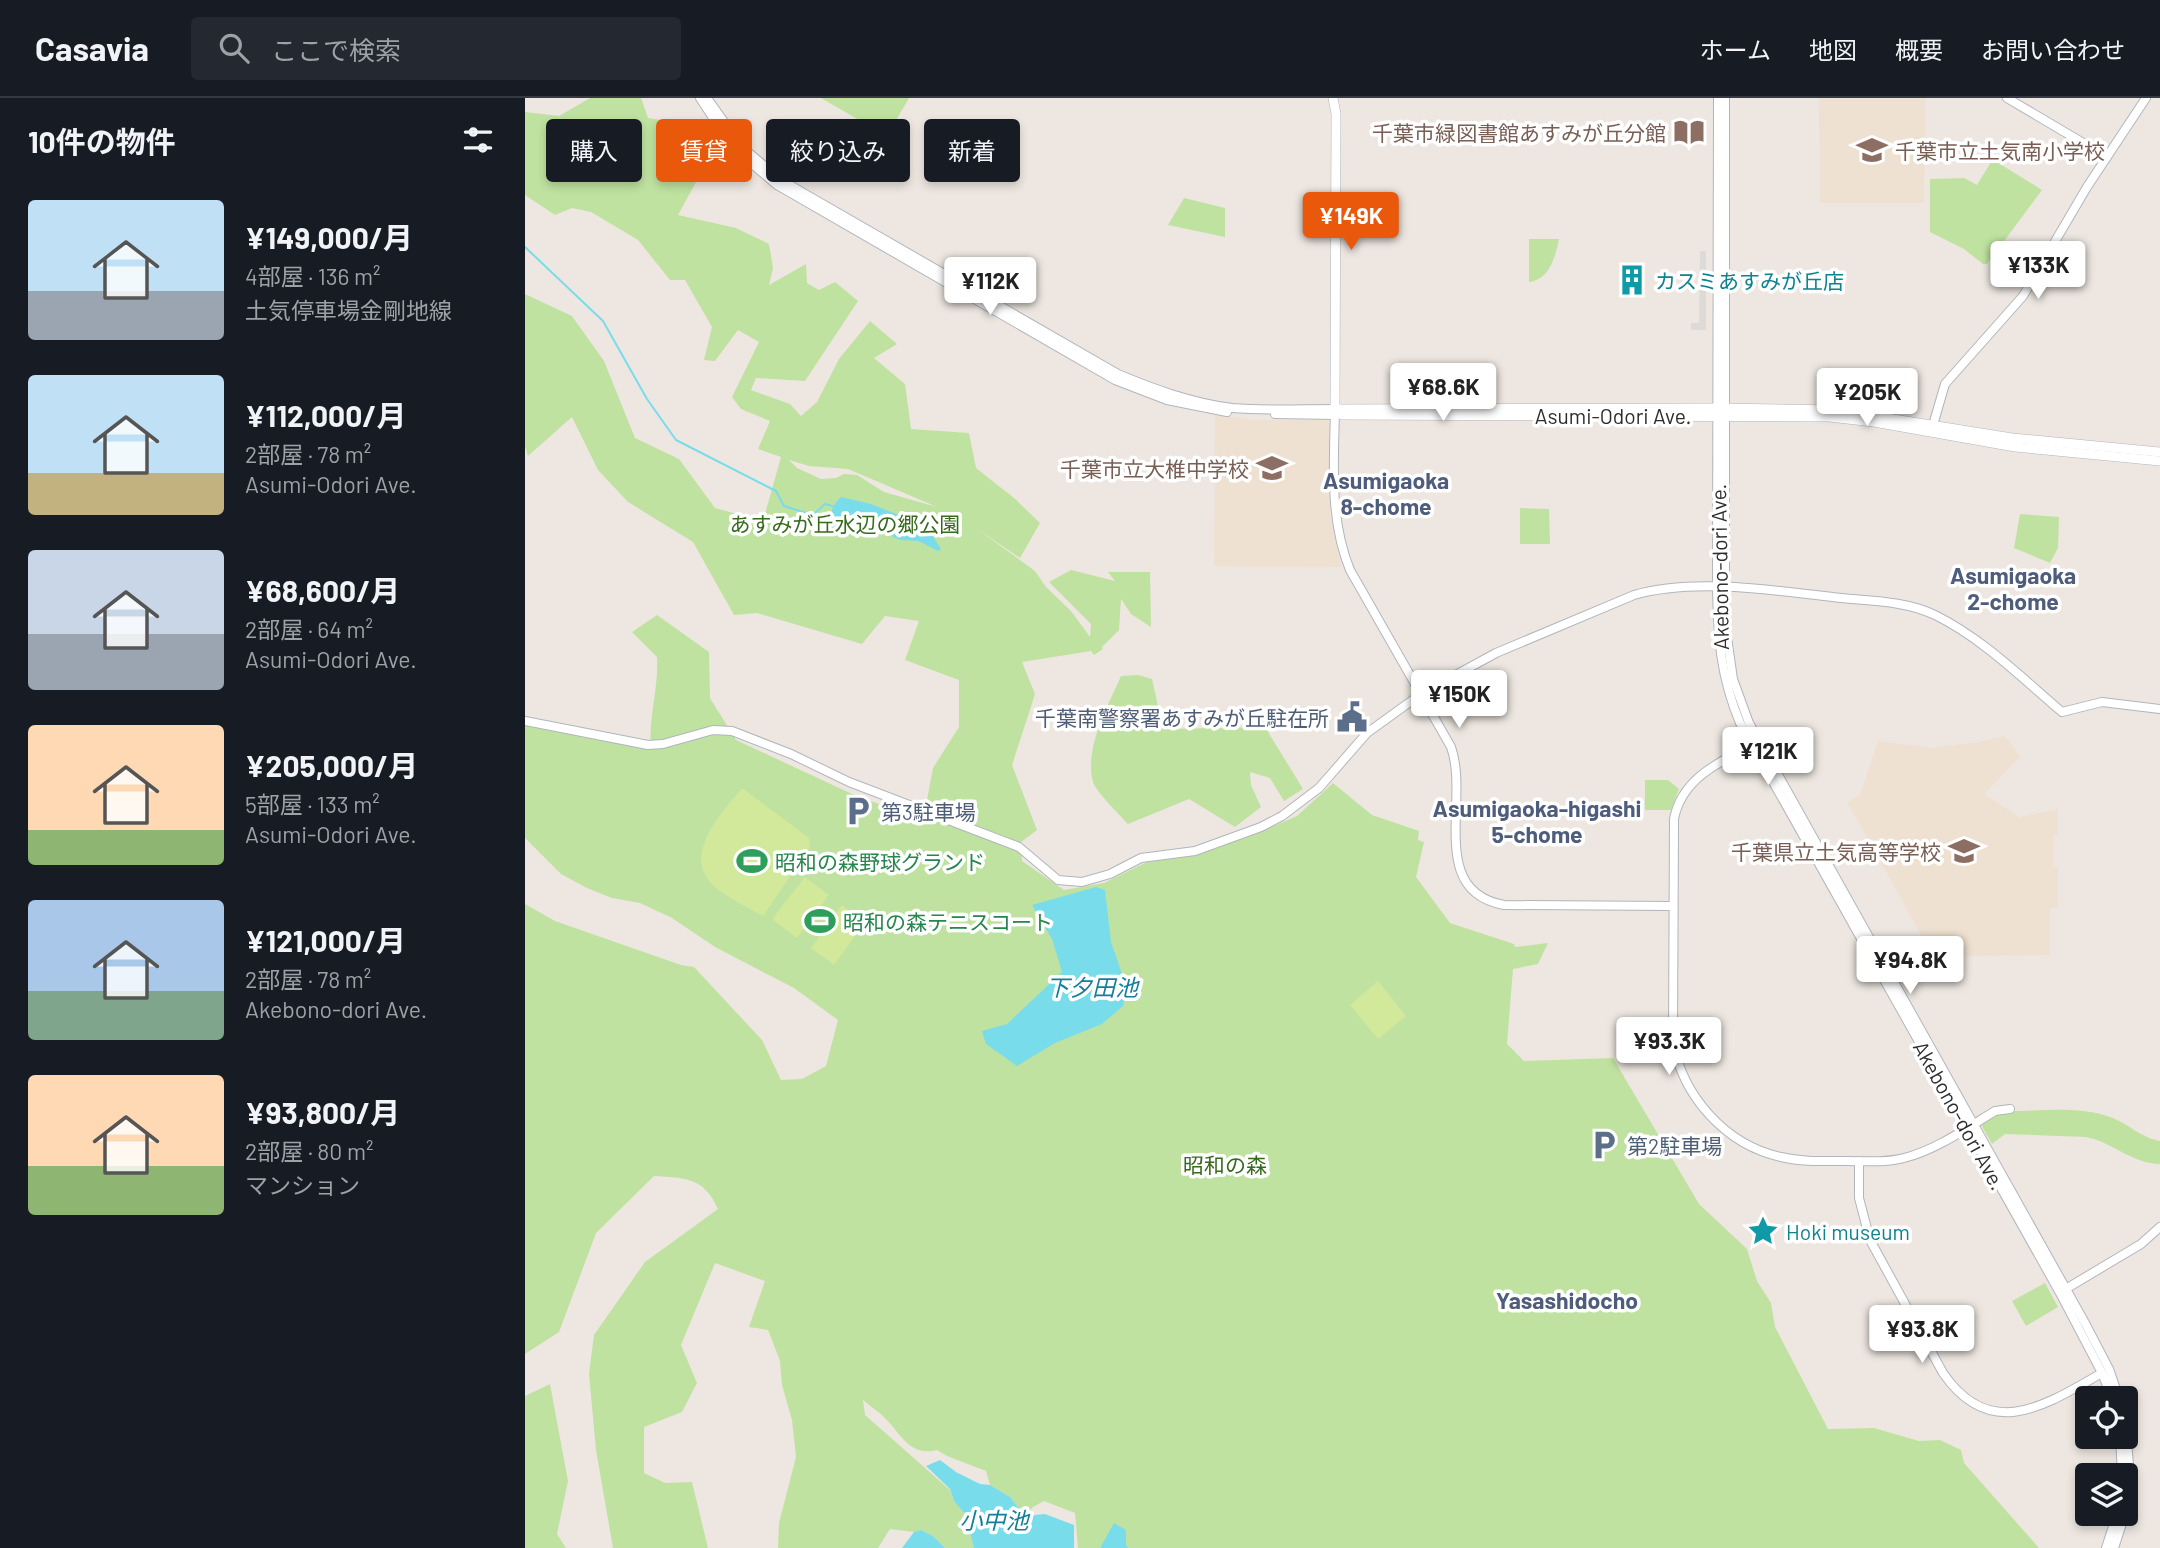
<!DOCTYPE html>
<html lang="ja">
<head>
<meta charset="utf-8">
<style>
  body { margin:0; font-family:Barlow,"Noto Sans JP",sans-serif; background:#242831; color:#f1f3f6; height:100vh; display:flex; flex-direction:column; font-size:26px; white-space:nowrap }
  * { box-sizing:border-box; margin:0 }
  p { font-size:23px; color:#9ea1a6 }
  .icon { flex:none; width:38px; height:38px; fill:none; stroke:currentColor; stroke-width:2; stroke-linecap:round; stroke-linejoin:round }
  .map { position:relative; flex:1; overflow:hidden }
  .drawer { display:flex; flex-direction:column; background:#171b24; width:525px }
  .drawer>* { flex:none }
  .hud { position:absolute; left:21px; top:21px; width:665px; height:63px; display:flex; gap:14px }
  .fabs { position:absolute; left:1550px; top:1288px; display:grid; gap:14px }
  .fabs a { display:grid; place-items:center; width:63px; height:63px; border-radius:7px; background:#171b24; box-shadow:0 4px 10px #0003; font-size:35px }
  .price { position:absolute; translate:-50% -60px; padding:0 16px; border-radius:7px; background:#fff; color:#222; font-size:23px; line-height:46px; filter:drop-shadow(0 2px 4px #0008) }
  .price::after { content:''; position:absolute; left:50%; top:42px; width:21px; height:16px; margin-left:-10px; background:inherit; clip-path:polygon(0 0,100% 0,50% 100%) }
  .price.selected { background:#ea580c; color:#fff }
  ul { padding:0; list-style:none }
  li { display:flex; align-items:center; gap:21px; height:175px; padding:0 28px }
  li span { display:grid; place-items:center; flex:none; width:196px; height:140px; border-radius:7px; color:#555 }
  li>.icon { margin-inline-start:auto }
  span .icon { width:84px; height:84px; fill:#fffc; stroke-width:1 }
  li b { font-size:30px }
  h2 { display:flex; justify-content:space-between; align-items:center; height:84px; padding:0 28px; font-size:30px }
  .pill { padding:0 24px; border-radius:7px; background:#171b24; box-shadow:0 4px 10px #0003; font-size:24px; line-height:63px }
  .pill.selected { background:#ea580c; color:#fff }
  header { display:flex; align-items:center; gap:42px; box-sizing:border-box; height:98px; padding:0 35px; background:#171b24; border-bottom:2px solid #363941 }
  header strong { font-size:33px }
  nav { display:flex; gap:38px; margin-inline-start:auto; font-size:24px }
  .search { width:490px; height:63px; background:#242831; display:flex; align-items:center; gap:18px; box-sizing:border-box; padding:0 24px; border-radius:7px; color:#9ea1a6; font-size:26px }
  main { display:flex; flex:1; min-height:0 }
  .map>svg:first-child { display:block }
  .education { fill:#efe1d1 }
  .green { fill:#bfe2a0; fill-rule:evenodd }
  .pitch { fill:#d2e99c }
  .plaza { fill:#dedad8 }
  .water { fill:#79dceb }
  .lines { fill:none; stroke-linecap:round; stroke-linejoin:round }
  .stream { stroke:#79dceb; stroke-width:2 }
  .tertiary-casing { stroke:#b1b5bd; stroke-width:10 }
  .secondary-casing { stroke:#b1b5bd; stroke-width:10 }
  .tertiary { stroke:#fff; stroke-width:8 }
  .secondary { stroke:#fff; stroke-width:9 }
  .labels { text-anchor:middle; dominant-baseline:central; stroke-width:7; stroke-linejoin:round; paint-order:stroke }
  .education-label { font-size:21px; fill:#785e54; stroke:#fff; text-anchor:end }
  .culture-label { font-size:21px; fill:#0d838f; stroke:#fff; text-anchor:start }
  .street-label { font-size:21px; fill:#2d2d2d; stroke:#fff }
  .park-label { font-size:21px; fill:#386a1e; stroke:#fff }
  .service-label { font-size:21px; fill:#4e5e75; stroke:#fff; text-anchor:start }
  .leisure-label { font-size:21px; fill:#27864d; stroke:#fff; text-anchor:start }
  .neighbourhood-label { font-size:23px; font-weight:bold; fill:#4f5d7d; stroke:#fff }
  .water-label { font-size:23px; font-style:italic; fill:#137f9c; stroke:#fff }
</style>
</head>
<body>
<header>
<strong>Casavia</strong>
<div class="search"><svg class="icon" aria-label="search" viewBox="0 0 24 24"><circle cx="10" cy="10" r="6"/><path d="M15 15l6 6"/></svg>ここで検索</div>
<nav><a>ホーム</a><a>地図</a><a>概要</a><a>お問い合わせ</a></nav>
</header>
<main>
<section class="drawer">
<h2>10件の物件<svg class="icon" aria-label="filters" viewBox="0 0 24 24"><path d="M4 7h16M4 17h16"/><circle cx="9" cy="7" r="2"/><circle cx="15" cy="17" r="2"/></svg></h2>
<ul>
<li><span style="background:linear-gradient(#bfe0f5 65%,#9aa5b1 0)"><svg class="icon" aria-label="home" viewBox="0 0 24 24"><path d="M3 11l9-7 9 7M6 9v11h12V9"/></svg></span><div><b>¥149,000/月</b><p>4部屋 · 136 m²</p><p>土気停車場金剛地線</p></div></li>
<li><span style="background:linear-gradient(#bfe0f5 70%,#c2b280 0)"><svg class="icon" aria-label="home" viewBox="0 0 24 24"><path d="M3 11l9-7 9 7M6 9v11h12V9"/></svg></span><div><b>¥112,000/月</b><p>2部屋 · 78 m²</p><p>Asumi-Odori Ave.</p></div></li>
<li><span style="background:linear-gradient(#c9d6e8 60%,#9aa5b1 0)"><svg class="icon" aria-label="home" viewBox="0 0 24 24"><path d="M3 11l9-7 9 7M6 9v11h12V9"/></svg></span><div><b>¥68,600/月</b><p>2部屋 · 64 m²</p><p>Asumi-Odori Ave.</p></div></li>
<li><span style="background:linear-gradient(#ffd9b3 75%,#8fb573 0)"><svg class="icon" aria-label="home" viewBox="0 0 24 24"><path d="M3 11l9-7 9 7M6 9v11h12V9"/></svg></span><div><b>¥205,000/月</b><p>5部屋 · 133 m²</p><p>Asumi-Odori Ave.</p></div></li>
<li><span style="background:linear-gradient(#a9c7e8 65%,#7fa58c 0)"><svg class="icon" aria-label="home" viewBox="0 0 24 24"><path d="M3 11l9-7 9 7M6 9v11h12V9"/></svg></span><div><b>¥121,000/月</b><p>2部屋 · 78 m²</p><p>Akebono-dori Ave.</p></div></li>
<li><span style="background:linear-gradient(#ffd9b3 65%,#8fb573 0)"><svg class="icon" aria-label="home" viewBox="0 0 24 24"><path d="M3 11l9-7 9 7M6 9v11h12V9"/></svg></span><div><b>¥93,800/月</b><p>2部屋 · 80 m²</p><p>マンション</p></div></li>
</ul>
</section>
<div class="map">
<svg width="1635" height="1450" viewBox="0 0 1635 1450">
  <rect width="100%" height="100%" fill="#eee7e1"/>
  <g class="education">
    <path d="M1294,0H1401L1399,105H1295Z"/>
    <path d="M690,317L730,322H802L805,325V415L817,469L689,468Z"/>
    <path d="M1480,638L1495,659L1459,696L1494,719L1533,711V736L1528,737V769H1533V809L1525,810V857L1432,858L1413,867L1322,704L1335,697L1353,643L1408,650L1453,644Z"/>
  </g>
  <g class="green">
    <path d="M65,0H116L123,20L162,26L182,64L153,117L211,130L244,146L248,170L244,187L281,166L282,185L294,192L310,184L333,203L280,283L231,280L226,292L265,306L276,318L292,304L314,261L345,223L372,246L349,260L380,286L386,331L444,335L451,370L489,400L515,425L495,460L451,430L510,473L521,489L546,513L565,539L566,526L524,484L546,472L590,483L583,474H625L626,529L606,516L596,501L594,532L577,549L578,551L569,557L566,553L497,564L510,596L487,667L512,732L496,744L497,763L539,792L579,785L624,763L659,759L731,736L772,718L808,685L847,717L894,733L893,742L899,744L891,779L925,825L989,846L990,849L1023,845L1013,866L988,871L982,946L999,963L1088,960L1174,1106L1222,1151L1232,1183L1246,1205L1250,1229L1303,1331L1349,1330L1394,1343L1415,1342L1436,1352L1439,1365L1514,1450H604L586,1432L575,1450H553L550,1415L519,1403L508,1409L500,1418L485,1399L465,1387L461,1373L422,1358L412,1352C385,1359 376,1336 360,1320C353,1313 345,1308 338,1302L340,1317L425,1392L429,1403L440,1416L449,1450H420L408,1438L396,1432L389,1434L365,1431L353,1450H253L254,1425L271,1359L267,1322L257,1287L255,1263L243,1232L224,1229L240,1183L190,1165L156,1247L172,1285L157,1314L119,1329V1375L140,1385L167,1384L183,1450H88L71,1352L64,1276L69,1237L120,1164L193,1111C179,1079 160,1080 129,1078L71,1135L34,1234L0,1256V806L30,823L156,867L169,869L237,942L256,982L277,981L301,968L313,922L269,890L190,849L147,820L115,805L87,800L62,790L36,776L0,740V626L126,651C123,619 134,590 132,559L107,534L132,517L184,554L185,600L211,642L325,695L398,723L408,670L434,629V582L380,562L394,523L360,518L337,546L232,515L209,517L168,444L103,404L73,372L47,319L3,358L0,348V196L47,218L79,263L110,340L154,361L190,410L238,423L256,359L233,351L245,323L216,311L207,299L234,244L213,232L190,263L179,262L187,229L160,182H145L113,142L66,114L47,110L30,117L0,97V14L34,18ZM264,362L284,368L323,371L412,409L359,394L332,377L319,376L311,380L296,381L272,370Z"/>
    <path d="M296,0H384L362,38Z"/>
    <path d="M1470,63L1517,92L1462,166H1458L1439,151L1405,134V81L1439,80L1452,87L1466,64Z"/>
    <path d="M659,100L700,110V139L643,127Z"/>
    <path d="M1004,141H1034C1030,159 1025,181 1004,184Z"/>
    <path d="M995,410L1024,411L1025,446H995Z"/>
    <path d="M1495,416L1534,419L1533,450L1525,465L1489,450Z"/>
    <path d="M613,577L627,581L638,631L740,629L778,691L759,703L745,680L725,674L726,687L736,709L710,729L664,701L603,726C595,717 571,694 568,684C559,650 583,608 596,578Z"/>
    <path d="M1120,682H1143L1154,691L1146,712H1120Z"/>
    <path d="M1485,1013C1518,1013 1554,1008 1585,1019C1603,1025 1616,1040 1635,1043V1066C1608,1066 1587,1044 1561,1039L1480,1036L1467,1046L1455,1025L1468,1016Z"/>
    <path d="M1520,1185L1533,1209L1501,1228L1487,1203Z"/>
    <path d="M25,1286L43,1383L32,1436L41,1450H0V1298Z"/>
  </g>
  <g class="pitch">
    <path d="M217,690L284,740L285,749L238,818C224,810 209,803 195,793C151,762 195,717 217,690Z"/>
    <path d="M280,779L304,797L272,840L247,821Z"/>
    <path d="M317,807L340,824L309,867L286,850Z"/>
    <path d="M853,883L881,918L853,941L825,907Z"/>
  </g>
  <path class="plaza" d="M1175,153H1181V232H1166V225H1174Z"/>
  <g class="water">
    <path d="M316,399L346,406L401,428L416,451L413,453L394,443L375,442L342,427L319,437L305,436C302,424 306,407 316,399Z"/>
    <path d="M571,789L580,792L586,844L602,890L598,908L577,926L530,945L492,968L461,946L457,933L482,926L537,874L527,841L507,807Z"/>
    <path d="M415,1362L431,1374L455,1386L465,1387L485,1399L500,1418L520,1416L549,1427V1450H449L440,1416L429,1403L425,1391L401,1368Z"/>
    <path d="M589,1425L601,1432V1447L604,1450H575Z"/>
    <path d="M396,1432L408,1438L420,1450H377L389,1434Z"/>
  </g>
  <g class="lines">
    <path class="stream" d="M0,149L78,223L122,301L151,342L251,393L259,408L288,417L300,406L311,409"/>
    <g class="tertiary-casing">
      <g id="tertiary">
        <path d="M175,0L208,50L252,87L590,282L642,302L702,314"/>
        <path d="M182,0L217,49L256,82L593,276C629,291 667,305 707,310C741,313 776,311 810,311C809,365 804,421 825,472L926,649C945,702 902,793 979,807L1148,808"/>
        <path d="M1193,0L1192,489C1193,540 1195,577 1215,625L1535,1195L1577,1275L1587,1300"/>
        <path d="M1200,0V526L1208,581L1224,625L1560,1225L1584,1271L1594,1300"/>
        <path d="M1482,0L1582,59"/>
        <path d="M750,316L810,317"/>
        <path d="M1408,327L1420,286L1498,198L1562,89L1621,0"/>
        <path d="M0,623L123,647L138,646L188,632L207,633L266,656L324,684L494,749L533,782L557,784L585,776L616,760L670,753L736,729L757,718L794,690L842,635L896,596L971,555L1109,497C1170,479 1254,493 1316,500C1347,503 1381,503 1410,517C1457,540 1497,580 1537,614L1577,604L1635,611"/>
        <path d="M1232,644C1197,663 1157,679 1149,721L1148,944C1158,999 1201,1047 1256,1059C1277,1064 1299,1063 1320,1063C1340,1063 1360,1065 1379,1060C1411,1052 1442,1030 1470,1013L1485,1011"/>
        <path d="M1334,1063V1100L1345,1142L1418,1275C1466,1345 1522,1306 1577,1275"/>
        <path d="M1539,1192L1616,1146L1635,1129"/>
        <path d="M1601,1333L1604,1367L1601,1405"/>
        <path d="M1595,1339L1597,1377"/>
        <path d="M1581,1450L1592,1416"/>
        <path d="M1589,1450L1600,1416"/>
      </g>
    </g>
    <g class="secondary-casing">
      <g id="secondary">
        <path d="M808,0L811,16L810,311L1193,310L1312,312L1487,340L1635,354"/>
        <path d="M817,317L1304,319L1349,324L1490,349L1635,363"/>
      </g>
    </g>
    <use href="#tertiary" class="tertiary"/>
    <use href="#secondary" class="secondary"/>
  </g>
  <defs>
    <g id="library-bare" transform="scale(2.415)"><path d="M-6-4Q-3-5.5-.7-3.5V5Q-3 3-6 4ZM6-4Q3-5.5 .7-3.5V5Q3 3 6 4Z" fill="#8d6e63" stroke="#fff" stroke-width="2.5" paint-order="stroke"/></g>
    <g id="school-bare" transform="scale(2.415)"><path d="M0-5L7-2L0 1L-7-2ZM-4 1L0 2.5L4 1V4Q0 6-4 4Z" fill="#8d6e63" stroke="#fff" stroke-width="2.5" paint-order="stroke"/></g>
    <g id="building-bare" transform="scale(2.415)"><path d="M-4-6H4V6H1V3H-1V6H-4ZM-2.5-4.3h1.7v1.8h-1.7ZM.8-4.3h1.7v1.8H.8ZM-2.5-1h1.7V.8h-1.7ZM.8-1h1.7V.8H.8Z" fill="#0f9aa8" stroke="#fff" stroke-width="2.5" paint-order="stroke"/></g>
    <g id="civic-bare" transform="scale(2.415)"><path d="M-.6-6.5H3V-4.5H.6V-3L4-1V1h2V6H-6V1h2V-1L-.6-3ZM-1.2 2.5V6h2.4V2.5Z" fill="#5c6f8a" stroke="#fff" stroke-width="2.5" paint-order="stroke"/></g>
    <g id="parking-bare" transform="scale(2.415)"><path d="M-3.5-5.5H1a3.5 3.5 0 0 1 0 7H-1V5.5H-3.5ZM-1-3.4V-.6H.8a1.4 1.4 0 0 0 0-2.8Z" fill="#5c6f8a" stroke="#fff" stroke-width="2.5" paint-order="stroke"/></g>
    <g id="stadium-bare" transform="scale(2.415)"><path d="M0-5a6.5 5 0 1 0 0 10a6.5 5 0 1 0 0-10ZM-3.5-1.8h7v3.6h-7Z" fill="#2e9e5b" stroke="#fff" stroke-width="2.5" paint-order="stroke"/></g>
    <g id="sight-bare" transform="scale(2.415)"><path d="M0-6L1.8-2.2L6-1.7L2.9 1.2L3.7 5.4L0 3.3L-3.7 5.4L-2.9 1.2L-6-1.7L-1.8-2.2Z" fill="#0f9aa8" stroke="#fff" stroke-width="2.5" paint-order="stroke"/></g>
  </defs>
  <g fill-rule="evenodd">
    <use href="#library-bare" x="1164" y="34"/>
    <use href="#school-bare" x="1347" y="52"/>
    <use href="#building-bare" x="1107" y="182"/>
    <use href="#school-bare" x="747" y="370"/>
    <use href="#civic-bare" x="827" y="619"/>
    <use href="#parking-bare" x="333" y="713"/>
    <use href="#school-bare" x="1439" y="753"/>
    <use href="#stadium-bare" x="227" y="763"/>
    <use href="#stadium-bare" x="295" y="823"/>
    <use href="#parking-bare" x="1079" y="1047"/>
    <use href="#sight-bare" x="1238" y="1133"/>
  </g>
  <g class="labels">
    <g class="education-label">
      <text x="1141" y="34">千葉市緑図書館あすみが丘分館</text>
      <text x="1370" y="52" text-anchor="start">千葉市立土気南小学校</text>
      <text x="724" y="370">千葉市立大椎中学校</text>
      <text x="1416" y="753">千葉県立土気高等学校</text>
    </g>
    <g class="culture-label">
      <text x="1130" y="182">カスミあすみが丘店</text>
      <text x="1261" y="1133">Hoki museum</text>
    </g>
    <g class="street-label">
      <text x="1088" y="317">Asumi-Odori Ave.</text>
      <text transform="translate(1194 469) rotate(-91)">Akebono-dori Ave.</text>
      <text transform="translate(1435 1017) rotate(61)">Akebono-dori Ave.</text>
    </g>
    <g class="park-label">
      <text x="320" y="425">あすみが丘水辺の郷公園</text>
      <text x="700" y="1066">昭和の森</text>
    </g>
    <g class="service-label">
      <text x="804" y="619" text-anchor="end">千葉南警察署あすみが丘駐在所</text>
      <text x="356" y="713">第3駐車場</text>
      <text x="1102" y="1047">第2駐車場</text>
    </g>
    <g class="leisure-label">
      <text x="250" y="763">昭和の森野球グランド</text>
      <text x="318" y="823">昭和の森テニスコート</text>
    </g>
    <g class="neighbourhood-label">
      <text x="861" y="382">Asumigaoka<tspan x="861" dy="26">8-chome</tspan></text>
      <text x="1488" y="477">Asumigaoka<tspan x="1488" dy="26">2-chome</tspan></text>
      <text x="1012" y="710">Asumigaoka-higashi<tspan x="1012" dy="26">5-chome</tspan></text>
      <text x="1042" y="1202">Yasashidocho</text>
    </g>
    <g class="water-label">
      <text x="567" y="889">下夕田池</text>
      <text x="469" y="1422">小中池</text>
    </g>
  </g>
</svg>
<div class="fabs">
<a><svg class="icon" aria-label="locate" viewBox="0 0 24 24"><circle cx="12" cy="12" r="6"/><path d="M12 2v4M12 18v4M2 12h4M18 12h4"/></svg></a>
<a><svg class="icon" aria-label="layers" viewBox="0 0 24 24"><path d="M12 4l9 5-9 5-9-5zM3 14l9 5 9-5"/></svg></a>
</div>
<b class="price selected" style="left:826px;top:154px">¥149K</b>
<b class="price" style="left:1513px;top:203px">¥133K</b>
<b class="price" style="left:465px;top:219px">¥112K</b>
<b class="price" style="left:918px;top:325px">¥68.6K</b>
<b class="price" style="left:1342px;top:330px">¥205K</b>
<b class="price" style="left:934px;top:632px">¥150K</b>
<b class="price" style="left:1243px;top:689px">¥121K</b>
<b class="price" style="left:1385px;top:898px">¥94.8K</b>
<b class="price" style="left:1144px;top:979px">¥93.3K</b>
<b class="price" style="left:1397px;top:1267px">¥93.8K</b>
<div class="hud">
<a class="pill">購入</a>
<a class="pill selected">賃貸</a>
<a class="pill">絞り込み</a>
<a class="pill">新着</a>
</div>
</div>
</main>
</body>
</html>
